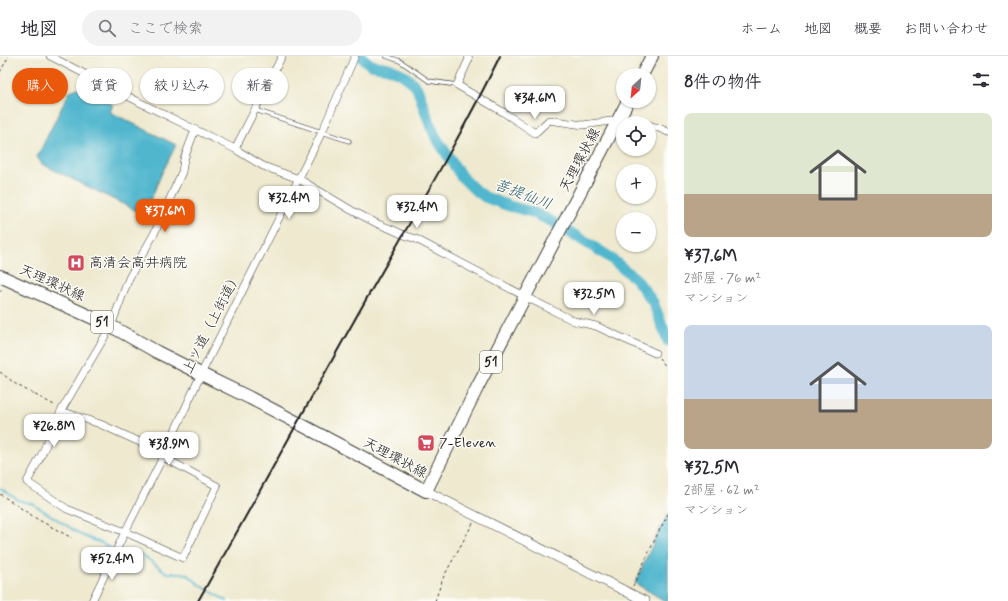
<!DOCTYPE html>
<html lang="ja">
<head>
<meta charset="utf-8">
<style>
  body { margin:0; font-family:Mynerve,"Klee One",sans-serif; background:#f2f2f3; color:#2b2b33; height:100vh; display:flex; flex-direction:column; font-size:15px; white-space:nowrap }
  * { box-sizing:border-box; margin:0 }
  p { font-size:13px; color:#7c7c81 }
  .icon { flex:none; width:22px; height:22px; fill:none; stroke:currentColor; stroke-width:2; stroke-linecap:round; stroke-linejoin:round }
  .map { position:relative; flex:1; overflow:hidden }
  .side { display:flex; flex-direction:column; background:#fff; width:340px }
  .side>* { flex:none }
  .banner { position:absolute; left:12px; top:12px; width:380px; height:36px; display:flex; gap:8px }
  .needle { width:26px; rotate:207deg }
  .fabs { position:absolute; left:616px; top:12px; display:grid; gap:8px }
  .fabs a { display:grid; place-items:center; width:40px; height:40px; border-radius:50%; background:#fff; box-shadow:0 1px 3px #0004; font-size:20px }
  .price { position:absolute; translate:-50% -34px; padding:0 9px; border-radius:8px; background:#fff; color:#222; font-size:13px; line-height:26px; filter:drop-shadow(0 1px 2px #0008) }
  .price::after { content:''; position:absolute; left:50%; top:24px; width:12px; height:9px; margin-left:-6px; background:inherit; clip-path:polygon(0 0,100% 0,50% 100%) }
  .price.selected { background:#ea580c; color:#fff }
  ul { padding:0; list-style:none }
  li { display:grid; align-content:center; gap:8px; height:212px; padding:0 16px }
  li span { display:grid; place-items:center; height:124px; border-radius:8px; color:#555 }
  li>.icon { margin-inline-start:auto }
  span .icon { width:72px; height:72px; fill:#fffc; stroke-width:1 }
  li b { font-size:17px }
  h2 { display:flex; justify-content:space-between; align-items:center; height:48px; padding:0 16px; font-size:17px }
  .pill { padding:0 14px; border-radius:18px; background:#fff; box-shadow:0 1px 3px #0004; font-size:14px; line-height:36px }
  .pill.selected { background:#ea580c; color:#fff }
  header { display:flex; align-items:center; gap:24px; box-sizing:border-box; height:56px; padding:0 20px; background:#fff; border-bottom:1px solid #e1e1e2 }
  header strong { font-size:19px }
  nav { display:flex; gap:22px; margin-inline-start:auto; font-size:14px }
  .search { width:280px; height:36px; background:#f2f2f3; display:flex; align-items:center; gap:10px; box-sizing:border-box; padding:0 14px; border-radius:22px; color:#7c7c81; font-size:15px }
  main { display:flex; flex:1; min-height:0 }
  .map>svg:first-child { display:block }
  .water { fill:#4fb6cd; stroke:#366974 }
  .lines { fill:none; stroke-linecap:round; stroke-linejoin:round }
  .stream { stroke:#4fb6cd; stroke-width:2 }
  .river { stroke:#4fb6cd; stroke-width:11 }
  .service-casing { stroke:#3c3b37; stroke-width:5 }
  .minor-casing { stroke:#3c3b37; stroke-width:8 }
  .tertiary-casing { stroke:#3c3b37; stroke-width:10 }
  .primary-casing { stroke:#3c3b37; stroke-width:14 }
  .path { stroke:#3c3b37; stroke-width:1; stroke-dasharray:3 3; stroke-linecap:butt }
  .service { stroke:#fff; stroke-width:3.5 }
  .minor { stroke:#fff; stroke-width:7 }
  .tertiary { stroke:#fff; stroke-width:9 }
  .primary { stroke:#fff; stroke-width:12 }
  .rail { stroke:#1c1c1c; stroke-width:2 }
  .labels { text-anchor:middle; dominant-baseline:central; stroke-width:3; stroke-linejoin:round; paint-order:stroke }
  .shield { fill:#fdfcf7; stroke:#605f5e; stroke-width:1 }
  .shield-label { font-size:13px; font-weight:bold; fill:#1c1c1c }
  .street-label { font-size:14px; fill:#1c1c1c; stroke:#fdfcf7 }
  .poi-label { font-size:14px; fill:#1c1c1c; stroke:#fdfcf7; text-anchor:start }
  .water-label { font-size:15px; font-style:italic; fill:#33616c; stroke:#fdfcf7 }
</style>
</head>
<body>
<header>
<strong>地図</strong>
<div class="search"><svg class="icon" aria-label="search" viewBox="0 0 24 24"><circle cx="10" cy="10" r="6"/><path d="M15 15l6 6"/></svg>ここで検索</div>
<nav><a>ホーム</a><a>地図</a><a>概要</a><a>お問い合わせ</a></nav>
</header>
<main>
<div class="map">
<svg width="668" height="545" viewBox="0 0 668 545">
  <rect width="100%" height="100%" fill="#fdfcf7"/>
  <filter id="ink" filterUnits="userSpaceOnUse"><feTurbulence type="fractalNoise" baseFrequency=".025" numOctaves="2"/><feDisplacementMap in="SourceGraphic" scale="8" xChannelSelector="R" yChannelSelector="G"/><feConvolveMatrix kernelMatrix="1 2 1 2 8 2 1 2 1" color-interpolation-filters="sRGB"/></filter>
  <filter id="wash" filterUnits="userSpaceOnUse"><feTurbulence type="fractalNoise" baseFrequency=".012" numOctaves="4" result="noise"/><feDisplacementMap in="SourceGraphic" scale="16" xChannelSelector="R" yChannelSelector="G"/><feGaussianBlur stdDeviation="0.9" result="paint"/><feColorMatrix in="noise" values="0 0 0 0 0 0 0 0 0 0 0 0 0 0 0 0 0 1.4 0 .05"/><feComposite in="paint" operator="in"/></filter>
  <g filter="url(#wash)">
    <rect width="100%" height="100%" fill="#eee9cf"/>
    <g class="water">
      <path d="M81,31L113,49L110,56L176,89L161,119L146,155L141,157L42,108L37,101L70,35Z"/>
      <path d="M668,458V545H665L635,527L657,479Z"/>
    </g>
    <g class="lines">
      <g class="stream">
        <path d="M0,432L18,444L33,448L83,480L101,487L114,494"/>
        <path d="M118,496L142,499L167,517H183L188,519L200,529L227,545"/>
      </g>
      <path class="river" d="M360,0L371,9L389,12L402,18L411,25L417,32L430,68L435,80L461,120L473,132L485,141L509,150L532,156L555,167L608,200L636,223L653,246L668,285"/>
    </g>
  </g>
  <g filter="url(#ink)">
    <g class="lines">
      <g class="service-casing">
        <g id="service">
          <path d="M386,0L400,5L429,25L457,29"/>
          <path d="M255,54L349,85"/>
        </g>
      </g>
      <g class="minor-casing">
        <g id="minor">
          <path d="M50,0L141,47L235,93L263,110L299,123L351,154L378,168L391,173L404,179L416,183L526,241L574,265L596,270L655,297"/>
          <path d="M468,0L469,3L457,29L503,56L535,77L549,64L583,69L618,64L643,67"/>
          <path d="M649,69L659,72L668,76"/>
          <path d="M235,93L282,0"/>
          <path d="M61,355L100,368L164,397"/>
          <path d="M163,401L217,430L183,502L125,476L67,453L27,426L41,400L61,355L111,270L129,222L154,178L182,116L184,103L195,74"/>
          <path d="M92,545L125,476L163,401L201,318L322,76L355,0"/>
        </g>
      </g>
      <g class="tertiary-casing">
        <path id="tertiary" d="M426,435L645,545"/>
      </g>
      <g class="primary-casing">
        <g id="primary">
          <path d="M642,19L652,0"/>
          <path d="M0,220L111,270L157,296L201,318L250,342L298,367L426,435L478,330L628,45"/>
        </g>
      </g>
      <g class="path">
        <path d="M0,16L9,0"/>
        <path d="M0,236L2,231"/>
        <path d="M659,302L668,313"/>
        <path d="M0,316L17,329L56,350"/>
        <path d="M0,438L37,463L72,482"/>
        <path d="M633,530L657,479L668,458"/>
        <path d="M435,545L443,522L473,467"/>
      </g>
      <use href="#service" class="service"/>
      <use href="#minor" class="minor"/>
      <use href="#tertiary" class="tertiary"/>
      <use href="#primary" class="primary"/>
      <path class="rail" d="M198,545C257,442 313,337 372,233C416,156 461,80 500,0"/>
    </g>
  </g>
  <defs>
    <g id="hospital-square" transform="scale(0.9)"><rect x="-9" y="-9" width="18" height="18" rx="4" fill="#d1495b" stroke="#fdfcf7"/><path d="M-5-5h3v3.5h4V-5h3V5h-3V1.5h-4V5h-3Z" fill="#fff"/></g>
    <g id="supermarket-square" transform="scale(0.9)"><rect x="-9" y="-9" width="18" height="18" rx="4" fill="#d1495b" stroke="#fdfcf7"/><path d="M-6-5.5h2.5l.6 2H6L4.5 2H-2.5L-4.4-4H-6ZM-1.5 3.2a1.3 1.3 0 1 0 .1 0ZM3 3.2a1.3 1.3 0 1 0 .1 0Z" fill="#fff"/></g>
  </defs>
  <g fill-rule="evenodd">
    <use href="#hospital-square" x="76" y="207"/>
    <use href="#supermarket-square" x="426" y="387"/>
  </g>
  <g class="labels">
    <g class="shield">
      <rect x="91" y="255" width="22" height="22" rx="3"/>
      <rect x="480" y="295" width="22" height="22" rx="3"/>
    </g>
    <g class="shield-label">
      <text x="102" y="266">51</text>
      <text x="491" y="306">51</text>
    </g>
    <g class="street-label">
      <text transform="translate(580 104) rotate(-62)">天理環状線</text>
      <text transform="translate(52 227) rotate(24)">天理環状線</text>
      <text transform="translate(212 267) rotate(-63)">上ツ道（上街道）</text>
      <text transform="translate(395 402) rotate(28)">天理環状線</text>
    </g>
    <g class="poi-label">
      <text x="89" y="207">高清会高井病院</text>
      <text x="439" y="387">7-Eleven</text>
    </g>
    <g class="water-label">
      <text transform="translate(523 139) rotate(21)">菩提仙川</text>
    </g>
  </g>
</svg>
<div class="fabs">
<a><svg class="needle" viewBox="-14 -14 28 28"><path d="M0-13l5 13h-10z" fill="#e53935"/><path d="M0 13l5-13h-10z" fill="#7c7c81"/></svg></a>
<a><svg class="icon" aria-label="locate" viewBox="0 0 24 24"><circle cx="12" cy="12" r="6"/><path d="M12 2v4M12 18v4M2 12h4M18 12h4"/></svg></a>
<a>+</a>
<a>−</a>
</div>
<b class="price" style="left:535px;top:64px">¥34.6M</b>
<b class="price" style="left:289px;top:164px">¥32.4M</b>
<b class="price" style="left:417px;top:173px">¥32.4M</b>
<b class="price selected" style="left:165px;top:177px">¥37.6M</b>
<b class="price" style="left:594px;top:260px">¥32.5M</b>
<b class="price" style="left:54px;top:392px">¥26.8M</b>
<b class="price" style="left:169px;top:410px">¥38.9M</b>
<b class="price" style="left:112px;top:525px">¥52.4M</b>
<div class="banner">
<a class="pill selected">購入</a>
<a class="pill">賃貸</a>
<a class="pill">絞り込み</a>
<a class="pill">新着</a>
</div>
</div>
<section class="side">
<h2>8件の物件<svg class="icon" aria-label="filters" viewBox="0 0 24 24"><path d="M4 7h16M4 17h16"/><circle cx="9" cy="7" r="2"/><circle cx="15" cy="17" r="2"/></svg></h2>
<ul>
<li><span style="background:linear-gradient(#dfe7d0 65%,#b9a48a 0)"><svg class="icon" aria-label="home" viewBox="0 0 24 24"><path d="M3 11l9-7 9 7M6 9v11h12V9"/></svg></span><div><b>¥37.6M</b><p>2部屋 · 76 m²</p><p>マンション</p></div></li>
<li><span style="background:linear-gradient(#c9d6e8 60%,#b9a48a 0)"><svg class="icon" aria-label="home" viewBox="0 0 24 24"><path d="M3 11l9-7 9 7M6 9v11h12V9"/></svg></span><div><b>¥32.5M</b><p>2部屋 · 62 m²</p><p>マンション</p></div></li>
</ul>
</section>
</main>
</body>
</html>
